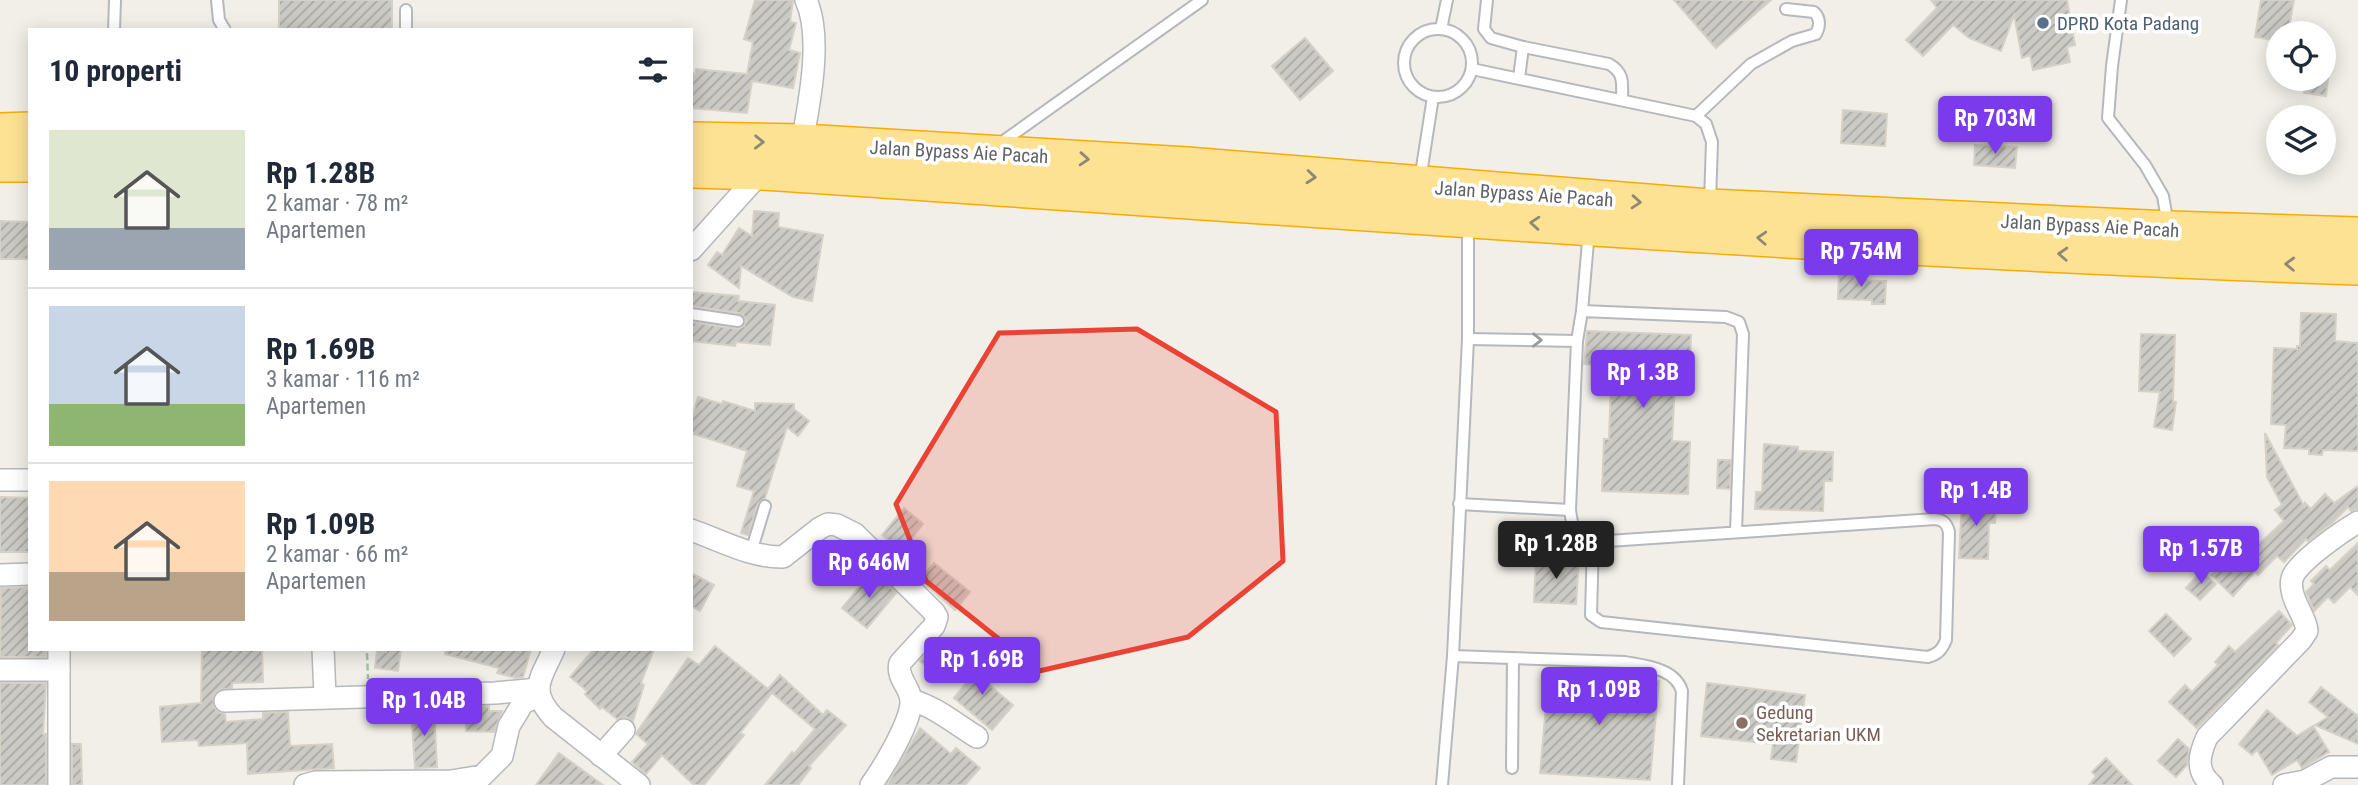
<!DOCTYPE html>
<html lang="id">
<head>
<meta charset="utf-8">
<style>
  body { margin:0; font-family:"Roboto Condensed",sans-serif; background:#f2f2f3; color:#1f2937; height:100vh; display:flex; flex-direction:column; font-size:26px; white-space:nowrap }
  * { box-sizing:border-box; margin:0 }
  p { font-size:23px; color:#747a83 }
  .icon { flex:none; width:38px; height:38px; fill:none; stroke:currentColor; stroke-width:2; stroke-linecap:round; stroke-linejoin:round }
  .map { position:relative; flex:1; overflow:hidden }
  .panel { position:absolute; left:28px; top:28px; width:665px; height:623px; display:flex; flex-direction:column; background:#fff; border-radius:0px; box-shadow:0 4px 18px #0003 }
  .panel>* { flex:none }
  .buttons { position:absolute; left:2266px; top:21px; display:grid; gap:14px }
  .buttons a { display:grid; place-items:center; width:70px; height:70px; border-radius:50%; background:#fff; box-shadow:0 4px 18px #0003; font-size:35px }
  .price { position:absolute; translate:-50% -60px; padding:0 16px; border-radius:7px; background:#7c3aed; color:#fff; font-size:23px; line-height:46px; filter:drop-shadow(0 2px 4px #0008) }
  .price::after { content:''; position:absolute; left:50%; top:42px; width:21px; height:16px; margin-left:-10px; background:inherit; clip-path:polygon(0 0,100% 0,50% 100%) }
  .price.selected { background:#222; color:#fff }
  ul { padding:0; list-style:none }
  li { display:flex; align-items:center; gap:21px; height:175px; padding:0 21px }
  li+li { border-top:2px solid #e0e1e3 }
  li span { display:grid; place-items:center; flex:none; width:196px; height:140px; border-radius:0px; color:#555 }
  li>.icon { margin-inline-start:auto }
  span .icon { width:84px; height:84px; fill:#fffc; stroke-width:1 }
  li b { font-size:30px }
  h2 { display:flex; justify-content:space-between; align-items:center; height:84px; padding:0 21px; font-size:30px }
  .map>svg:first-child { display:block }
  .building { fill:url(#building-hatch); stroke:#d6d1c6; stroke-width:2 }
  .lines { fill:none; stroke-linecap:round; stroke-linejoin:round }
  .lane-casing { stroke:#b5b8bc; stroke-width:14 }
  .street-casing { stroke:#b5b8bc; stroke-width:24 }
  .highway-casing { stroke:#f9ab00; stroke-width:40 }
  .path { stroke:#9cc7a9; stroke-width:2.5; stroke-dasharray:7 3.5; stroke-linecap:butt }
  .lane { stroke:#fff; stroke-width:10 }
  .street { stroke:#fff; stroke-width:21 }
  .highway { stroke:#fde293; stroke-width:37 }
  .oneway { stroke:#8e8975 }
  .oneway2 { stroke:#979a9d }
  .marked { fill:#ea4335; fill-opacity:0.2; stroke:#ea4335; stroke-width:5; stroke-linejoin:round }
  .service-dot { fill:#5c6f8a; stroke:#fff; stroke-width:2.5 }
  .education-dot { fill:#8d6e63; stroke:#fff; stroke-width:2.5 }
  .labels { text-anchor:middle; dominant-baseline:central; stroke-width:7; stroke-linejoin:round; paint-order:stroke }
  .service-label { font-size:19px; fill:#4e5e75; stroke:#fff; text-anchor:start }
  .street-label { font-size:19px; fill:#5f6368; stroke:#fff }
  .education-label { font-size:19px; fill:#785e54; stroke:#fff; text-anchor:start }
</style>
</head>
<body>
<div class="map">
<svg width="2358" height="785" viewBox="0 0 2358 785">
  <defs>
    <pattern id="building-hatch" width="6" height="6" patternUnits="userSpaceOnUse" patternTransform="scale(1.75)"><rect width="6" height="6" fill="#cccac5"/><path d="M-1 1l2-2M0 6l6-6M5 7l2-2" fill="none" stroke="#a9a8a4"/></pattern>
  </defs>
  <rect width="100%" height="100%" fill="#f1efe8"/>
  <g class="building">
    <rect x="279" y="0" width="113" height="30"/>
    <path d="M755,0H793L790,22L796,23L789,50L800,53L793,88L752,81L747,113L691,108V73L695,74L696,69L747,74L753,42L744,39Z"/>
    <path d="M1674,0H1771L1716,48Z"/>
    <path d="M1931,0H2067L2075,45L2067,47L2070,62L2033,70L2030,55L2022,58L2014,15L2001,51L1969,38L1953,25L1923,56L1906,40L1937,8Z"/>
    <path d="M2261,0H2294L2288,33H2278V41L2255,37Z"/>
    <path d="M1305,38L1333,71L1300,100L1272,66Z"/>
    <path d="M2306,79H2328L2326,96L2304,93Z"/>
    <path d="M1843,110L1887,114L1885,146L1841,143Z"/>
    <path d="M1975,145L2017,147L2015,168L1974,165Z"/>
    <path d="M754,211L779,213L778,227L823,235L812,301L793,297L741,266L739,288L708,265L717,252L722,255L739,228L752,236Z"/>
    <path d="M0,221L29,222L28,259H0Z"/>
    <path d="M1839,272L1855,273L1854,280L1886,281L1885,304H1872V300L1838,299Z"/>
    <path d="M691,292L739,296L738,301L775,305L770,345L736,342L735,346L691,341V322L738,329L744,326L746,321L743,315L739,313L691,306Z"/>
    <path d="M2301,313L2336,314L2335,341L2358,343V451L2323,450L2322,455L2309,454V449L2284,448L2286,425L2271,424L2274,348L2297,349V346H2300Z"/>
    <path d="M1587,331L1691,335L1689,383H1675L1672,441L1690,442L1688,494L1602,491L1604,439H1609L1611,381L1604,380L1605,365L1584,364Z"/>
    <path d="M2141,334L2175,335L2173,401L2176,402L2172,430L2154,427L2160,392L2139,391Z"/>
    <path d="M698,397L722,404L723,401L755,411V403L794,404V409L809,421L798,436L787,427L765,498L758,503L748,535L741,533L754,491L737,486L747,451L691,433V420Z"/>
    <path d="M2265,433L2305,508V503L2311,509L2325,494L2334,503L2358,486V509L2351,511L2348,507L2332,523L2308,541L2306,539L2284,562L2277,556L2258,575L2255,572L2233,596L2211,575L2251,534L2260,543L2284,521L2275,510L2282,505L2267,477Z"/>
    <path d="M1764,444L1798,447V451L1833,452L1832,481H1824L1823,511L1755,509L1756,492H1762Z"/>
    <path d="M1718,460H1731L1730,489L1717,488Z"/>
    <path d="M0,497L30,498V552H0Z"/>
    <path d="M1962,500L1996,501L1995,523H1989L1988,559L1959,558Z"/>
    <path d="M904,508L923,524L902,551L882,535Z"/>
    <path d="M2358,543V595L2350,587L2334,603L2328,597L2314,611L2306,592L2314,584L2311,581L2326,566L2330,570Z"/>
    <path d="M1536,558L1579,560L1576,604L1534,602Z"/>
    <path d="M934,563L970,592L955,610L920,580Z"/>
    <path d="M873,570L896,593L867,628L842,608Z"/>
    <path d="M2202,571L2216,584L2200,600L2186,588Z"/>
    <path d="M691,573L714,585L700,611L691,606Z"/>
    <path d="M30,587V649H46V657H0L1,588Z"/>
    <path d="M2279,611L2292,625L2276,643L2278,645L2197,728L2169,702L2185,685L2192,692L2218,665L2215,662L2229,646L2235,652Z"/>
    <path d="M2166,614L2191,639L2174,656L2149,631Z"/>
    <path d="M938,641L951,651L934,672L920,661Z"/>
    <path d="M715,646L768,689L780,675L823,715L827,710L846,725L809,766L811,768L798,785H765L792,752L794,754L815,729L772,693L740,733L744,735L704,785H694L662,755L646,774L632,762L648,744L636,734L637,732L688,658L699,665Z"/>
    <path d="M202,649H262L263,682L232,683V688L219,690L213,695L214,707L218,712L225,714L226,722L263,719V713L288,712L290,746L332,744L334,768L248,774L247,743L199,746L198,740L162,742L160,707L201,703Z"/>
    <path d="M386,649H401L398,671L375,668L377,650L386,652Z"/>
    <path d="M446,649H531L523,677L516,678L497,673L499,668L445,654Z"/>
    <path d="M594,649H654L641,683L644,685L633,721L626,717L617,719L602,707L600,709L585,694L587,691L570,677Z"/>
    <path d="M966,659L984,674L981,678L1013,705L992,730L954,698L969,680L957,670Z"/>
    <path d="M1549,673L1659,681L1650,780L1540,773Z"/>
    <path d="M0,683H46L43,734H46V785H0Z"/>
    <path d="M1707,683L1805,695L1796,762L1771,759L1773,744L1701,736Z"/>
    <path d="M2321,687L2358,716V744L2315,725L2328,717L2309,702Z"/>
    <path d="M489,706V711H502L494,732L466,731V707Z"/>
    <path d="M434,708L437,767L415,768L411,709Z"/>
    <path d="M2267,710L2297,736L2313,726L2329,752L2302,768L2297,760L2272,775L2257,750L2252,755L2239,744Z"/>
    <path d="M920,728L951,754L956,748L980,768L965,785H887Z"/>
    <path d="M2178,739L2189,749L2187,765L2176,777L2158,761Z"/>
    <path d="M72,744H81L82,785H72Z"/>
    <path d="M559,753L603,785H536Z"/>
    <path d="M2106,758L2132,785H2089L2096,776L2092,772Z"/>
  </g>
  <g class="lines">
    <g class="lane-casing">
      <g id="lane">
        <path d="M217,0L219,20L225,30"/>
        <path d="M1487,0L1484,29L1491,38L1523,47L1609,64C1625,73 1622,84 1622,100"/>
        <path d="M2121,0L2112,66L2108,118L2145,165L2163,196L2168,225"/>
        <path d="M1441,29L1447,0"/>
        <circle cx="1438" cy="63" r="34"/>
        <path d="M114,30L115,0"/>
        <path d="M406,30V10"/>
        <path d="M1472,69L1696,116L1706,124L1712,142L1710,201"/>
        <path d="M1519,78L1523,47"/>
        <path d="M1696,116L1751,64L1792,41L1816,34C1820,26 1821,19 1814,12L1786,9"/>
        <path d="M998,145L1202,0"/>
        <path d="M1420,180L1433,97"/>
        <path d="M1582,311L1589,230"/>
        <path d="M691,314L738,321"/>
        <path d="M1468,339L1577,341"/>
        <path d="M1459,504L1570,510"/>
        <path d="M1593,542L1591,615L1601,622L1928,657C1938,654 1942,650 1946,640L1949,532C1947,524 1944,520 1935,519L1593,542C1574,542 1572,525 1570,510L1577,341L1582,311L1726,317L1739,322L1743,334L1736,532"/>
        <path d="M751,552L765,506"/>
        <path d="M1453,656L1625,662C1645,666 1675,668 1682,691L1678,785"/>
        <path d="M1512,768L1513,659"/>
        <path d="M1442,785L1453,656L1468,339V225"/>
      </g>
    </g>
    <g class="street-casing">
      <g id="street">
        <path d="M802,143C809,104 823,37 806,0"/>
        <path d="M691,250L762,171"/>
        <path d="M0,480H30"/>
        <path d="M691,530C720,540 752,558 783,557L820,528L828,524L837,525L855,534L934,612L937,617L934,626L900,663C896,677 910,687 911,700C912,721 883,768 871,785"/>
        <path d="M0,575L30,574"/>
        <path d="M323,649L325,696"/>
        <path d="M554,649C541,679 528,689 553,717L639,785"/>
        <path d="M0,670H59"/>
        <path d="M911,700C936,707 954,723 977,737"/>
        <path d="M225,701L495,693L539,689"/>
        <path d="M601,756L624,730"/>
        <path d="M59,785V649"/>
        <path d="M305,785L316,782L451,781L482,776L502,756L509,726L523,703L538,696"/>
        <path d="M2212,785C2195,771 2199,755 2207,737L2301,640L2307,631C2306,617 2294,605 2292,590C2291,585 2291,579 2294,574C2304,558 2341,532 2358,522"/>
        <path d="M2284,785L2305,781L2331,767H2358"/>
      </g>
    </g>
    <g class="highway-casing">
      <g id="highway">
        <path d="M0,132L30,131"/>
        <path d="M691,141L802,143L1187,166L1709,208L2169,230L2358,236"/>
        <path d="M0,163H30"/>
        <path d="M691,169L762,171C1294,206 1825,248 2358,266"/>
      </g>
    </g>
    <path class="path" d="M367,653L368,679"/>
    <use href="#lane" class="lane"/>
    <use href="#street" class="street"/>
    <use href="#highway" class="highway"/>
  </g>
  <defs><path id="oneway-chevron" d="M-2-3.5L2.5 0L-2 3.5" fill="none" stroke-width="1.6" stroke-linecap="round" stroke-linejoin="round" transform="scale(1.75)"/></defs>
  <g class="oneway">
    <use href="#oneway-chevron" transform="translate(759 142) rotate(1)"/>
    <use href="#oneway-chevron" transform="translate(1084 159) rotate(4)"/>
    <use href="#oneway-chevron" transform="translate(1311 177) rotate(5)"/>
    <use href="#oneway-chevron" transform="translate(1636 202) rotate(4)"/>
    <use href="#oneway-chevron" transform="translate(1535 223) rotate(-176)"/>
    <use href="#oneway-chevron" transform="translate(1762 238) rotate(-177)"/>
    <use href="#oneway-chevron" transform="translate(2063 254) rotate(-177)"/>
    <use href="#oneway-chevron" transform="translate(2290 264) rotate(-178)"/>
  </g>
  <use class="oneway2" href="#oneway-chevron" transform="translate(1537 340) rotate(1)"/>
  <path class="marked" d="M1137,329L1276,412L1283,561L1188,637L1039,671L926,581L896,504L999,333Z"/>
  <circle class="service-dot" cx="2043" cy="23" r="7"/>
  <circle class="education-dot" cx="1742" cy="723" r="7"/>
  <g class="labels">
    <g class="service-label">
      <text x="2057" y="23">DPRD Kota Padang</text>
    </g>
    <g class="street-label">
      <text transform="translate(959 152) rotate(3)">Jalan Bypass Aie Pacah</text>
      <text transform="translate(1524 194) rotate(4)">Jalan Bypass Aie Pacah</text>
      <text transform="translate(2090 226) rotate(3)">Jalan Bypass Aie Pacah</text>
    </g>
    <g class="education-label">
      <text x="1756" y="712">Gedung<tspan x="1756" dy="22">Sekretarian UKM</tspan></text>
    </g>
  </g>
</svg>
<div class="buttons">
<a><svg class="icon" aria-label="locate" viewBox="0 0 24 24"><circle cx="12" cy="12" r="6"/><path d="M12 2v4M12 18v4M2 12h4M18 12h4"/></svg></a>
<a><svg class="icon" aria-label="layers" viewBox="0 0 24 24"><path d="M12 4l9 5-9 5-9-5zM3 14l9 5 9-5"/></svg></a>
</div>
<b class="price" style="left:1995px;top:156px">Rp 703M</b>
<b class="price" style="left:1861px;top:289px">Rp 754M</b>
<b class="price" style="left:1643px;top:410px">Rp 1.3B</b>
<b class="price" style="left:1976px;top:528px">Rp 1.4B</b>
<b class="price selected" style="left:1556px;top:581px">Rp 1.28B</b>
<b class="price" style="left:2201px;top:586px">Rp 1.57B</b>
<b class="price" style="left:869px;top:600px">Rp 646M</b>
<b class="price" style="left:982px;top:697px">Rp 1.69B</b>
<b class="price" style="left:1599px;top:727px">Rp 1.09B</b>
<b class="price" style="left:424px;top:738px">Rp 1.04B</b>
<section class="panel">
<h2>10 properti<svg class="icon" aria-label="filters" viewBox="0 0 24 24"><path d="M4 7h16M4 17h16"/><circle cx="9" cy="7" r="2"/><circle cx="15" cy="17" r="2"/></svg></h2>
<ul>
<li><span style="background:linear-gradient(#dfe7d0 70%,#9aa5b1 0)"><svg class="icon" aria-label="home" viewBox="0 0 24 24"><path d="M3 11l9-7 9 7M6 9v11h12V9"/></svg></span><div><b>Rp 1.28B</b><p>2 kamar · 78 m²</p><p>Apartemen</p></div></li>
<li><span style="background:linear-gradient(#c9d6e8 70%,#8fb573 0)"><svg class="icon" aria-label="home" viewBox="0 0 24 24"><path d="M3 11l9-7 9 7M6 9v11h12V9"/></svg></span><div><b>Rp 1.69B</b><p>3 kamar · 116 m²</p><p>Apartemen</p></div></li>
<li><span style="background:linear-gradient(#ffd9b3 65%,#b9a48a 0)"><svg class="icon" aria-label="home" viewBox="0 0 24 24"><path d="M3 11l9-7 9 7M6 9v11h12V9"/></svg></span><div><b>Rp 1.09B</b><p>2 kamar · 66 m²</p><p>Apartemen</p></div></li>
</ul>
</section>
</div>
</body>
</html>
